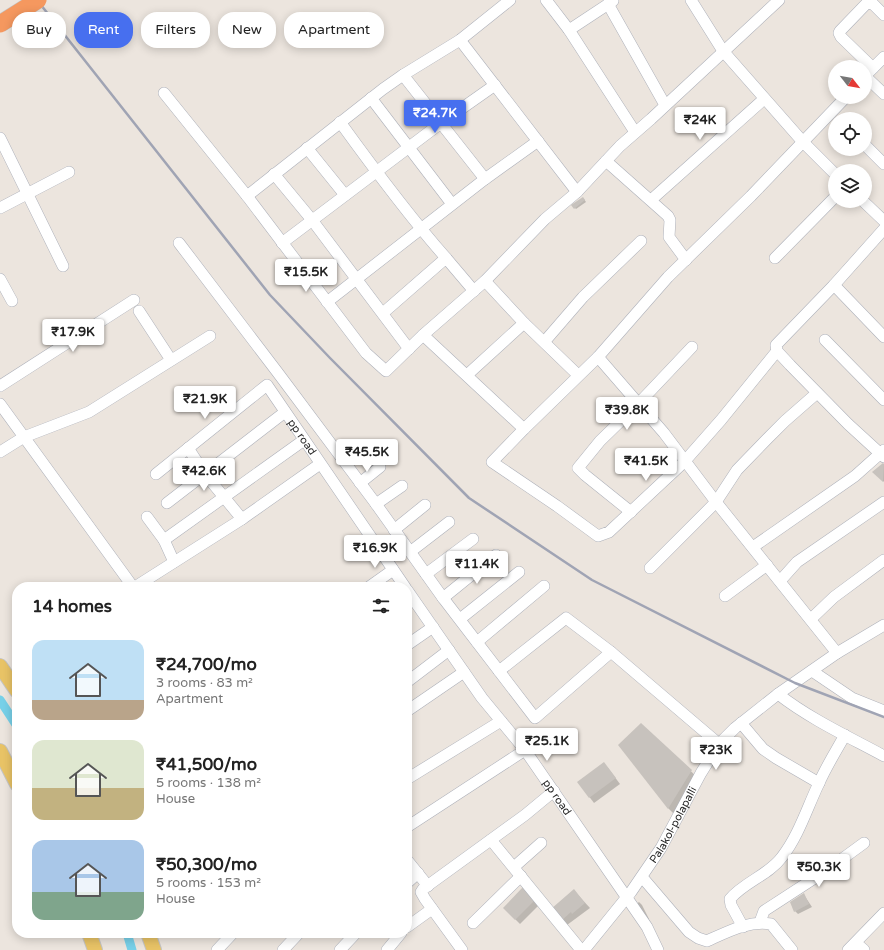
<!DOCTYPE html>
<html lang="en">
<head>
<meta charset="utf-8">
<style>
  body { margin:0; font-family:"Varela Round",sans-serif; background:#f2f2f2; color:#222; height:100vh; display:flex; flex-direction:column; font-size:15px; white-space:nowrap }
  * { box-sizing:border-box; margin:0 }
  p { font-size:13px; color:#767676 }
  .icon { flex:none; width:22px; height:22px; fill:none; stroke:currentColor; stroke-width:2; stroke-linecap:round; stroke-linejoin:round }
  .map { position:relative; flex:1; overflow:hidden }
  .panel { position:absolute; left:12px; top:582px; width:400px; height:356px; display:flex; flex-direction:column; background:#fff; border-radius:16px; box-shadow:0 2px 10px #0003 }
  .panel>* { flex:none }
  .guide { position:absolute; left:12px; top:12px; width:400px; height:36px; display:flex; gap:8px }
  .needle { width:26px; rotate:121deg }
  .fabs { position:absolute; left:828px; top:60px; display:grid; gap:8px }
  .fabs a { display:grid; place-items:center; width:44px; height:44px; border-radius:50%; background:#fff; box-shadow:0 2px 10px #0003; font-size:20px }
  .price { position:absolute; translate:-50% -34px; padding:0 9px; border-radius:4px; background:#fff; color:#222; font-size:13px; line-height:26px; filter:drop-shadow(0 1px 2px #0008) }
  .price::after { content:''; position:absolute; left:50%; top:24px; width:12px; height:9px; margin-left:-6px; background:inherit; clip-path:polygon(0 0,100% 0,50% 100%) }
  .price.on { background:#476fef; color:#fff }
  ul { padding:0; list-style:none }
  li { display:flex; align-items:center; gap:12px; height:100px; padding:0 20px }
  li span { display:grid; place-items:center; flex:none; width:112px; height:80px; border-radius:12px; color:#555 }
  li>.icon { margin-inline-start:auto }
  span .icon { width:48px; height:48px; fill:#fffc; stroke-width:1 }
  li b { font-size:17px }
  h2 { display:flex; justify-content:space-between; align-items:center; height:48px; padding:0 20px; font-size:17px }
  .chip { padding:0 14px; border-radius:16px; background:#fff; box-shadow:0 2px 10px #0003; font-size:14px; line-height:36px }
  .chip.on { background:#476fef; color:#fff }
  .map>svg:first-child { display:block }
  .shadow { fill:#0003 }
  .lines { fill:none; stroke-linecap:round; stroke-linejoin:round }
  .canal { stroke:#77d0e8; stroke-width:9 }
  .building { fill:#c7c2bd }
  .minor-casing { stroke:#aeb1ba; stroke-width:12 }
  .major-casing { stroke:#c4c4c4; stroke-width:16 }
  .minor { stroke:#fff; stroke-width:11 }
  .major { stroke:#e8c366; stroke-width:14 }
  .rail { stroke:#a0a4b4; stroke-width:2.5 }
  .highway-bridge-casing { stroke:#c4c4c4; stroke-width:18; stroke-linecap:butt }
  .highway-bridge { stroke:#f5985f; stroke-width:17 }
  .labels { text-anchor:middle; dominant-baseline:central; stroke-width:3; stroke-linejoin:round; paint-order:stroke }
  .street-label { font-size:11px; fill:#2b2b2b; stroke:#fff }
</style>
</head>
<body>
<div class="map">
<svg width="884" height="950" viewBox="0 0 884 950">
  <rect width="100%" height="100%" fill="#ece5de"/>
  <g class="shadow">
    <path d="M584,199L586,202L576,209L573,206Z"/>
    <path d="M883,464L884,465V482L874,472Z"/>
    <path d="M641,724L698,778L675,815L668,808Z"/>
    <path d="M608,768L620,784L594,803L578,782Z"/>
    <path d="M523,889L539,905L520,924L504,908Z"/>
    <path d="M804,895L812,907L798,914L795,911Z"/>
    <path d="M579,896L590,908L567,925L562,920Z"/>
    <path d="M639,902L642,905L649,919L646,920L635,905Z"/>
  </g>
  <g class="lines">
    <g class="canal">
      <path d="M0,700L17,726"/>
      <path d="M127,933L132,950"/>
    </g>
  </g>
  <g class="building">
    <path d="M583,197L585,200L574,209L571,205Z"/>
    <path d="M883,463L884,464L883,482L872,472Z"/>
    <path d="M641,723L692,770L668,809L618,745Z"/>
    <path d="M604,762L616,778L589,798L577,782Z"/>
    <path d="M523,887L535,900L515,920L503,908Z"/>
    <path d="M574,889L585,903L572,914L571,912L561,921L551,909Z"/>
    <path d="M804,893L809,904L794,912L790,902Z"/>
  </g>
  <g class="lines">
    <g class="minor-casing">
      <g id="minor">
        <path d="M546,0L569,30L635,132"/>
        <path d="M691,0L723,51L803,142L835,174"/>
        <path d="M608,4L665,105"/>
        <path d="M569,30L613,1"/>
        <path d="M460,40L577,192"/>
        <path d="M873,68L841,37L839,33L840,31L867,3L873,4L884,15"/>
        <path d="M403,75L485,179"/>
        <path d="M865,76L884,57"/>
        <path d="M865,76L884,94"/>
        <path d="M164,93L247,196L366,353L386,371L423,335L485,281L545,219L577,192L620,146L651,119L779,0"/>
        <path d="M371,98L452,204"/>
        <path d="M340,122C374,169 408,215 446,258"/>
        <path d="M0,138L63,266"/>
        <path d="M865,145L884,164"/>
        <path d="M307,148L345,195"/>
        <path d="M606,161L668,216L670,220L669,237L686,260"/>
        <path d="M274,174L312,220L409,349"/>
        <path d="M247,196L383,89L403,75L460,40L510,0"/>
        <path d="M651,200L764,99"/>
        <path d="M863,201L884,221"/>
        <path d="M0,208L69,172"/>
        <path d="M884,229L834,285L776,345L777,351L790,365L848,424L884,457"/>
        <path d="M179,243L278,373L376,504L443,598L535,718L611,652"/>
        <path d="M282,243L441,123L495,85"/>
        <path d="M775,258L835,197"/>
        <path d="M0,279L12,301"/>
        <path d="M485,281L524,323L578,375"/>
        <path d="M834,285L884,337"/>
        <path d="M327,302L485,179L538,141"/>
        <path d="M139,311L171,360"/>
        <path d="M383,313L446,258L474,291"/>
        <path d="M423,335L524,429"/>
        <path d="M825,340L884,400"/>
        <path d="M545,341L583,297L641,241"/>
        <path d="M777,351L721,420L684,462L609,532L598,536L557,506L492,462L524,429L598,357L668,277L751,196L846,97"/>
        <path d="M598,357L664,433L716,502L837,653"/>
        <path d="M467,375L524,323"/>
        <path d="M0,386L134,300"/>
        <path d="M0,404L133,587"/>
        <path d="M188,448L205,474L242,519"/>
        <path d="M0,452L24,437L89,412L210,336"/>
        <path d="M342,458L358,447"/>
        <path id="s1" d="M156,474L267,385L405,587"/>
        <path d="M360,483L380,467"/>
        <path d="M167,503L285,412"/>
        <path d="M376,504L402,486"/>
        <path d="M631,512L585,475L578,468L600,441L639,403L692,347"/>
        <path d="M147,517L164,540L174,562"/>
        <path d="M394,530L425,505"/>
        <path d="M164,540L304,440"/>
        <path d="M753,547L855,476L884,450"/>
        <path d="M410,552L449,522"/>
        <path d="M650,568L716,502L737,470L768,438L785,421L817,393"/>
        <path d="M426,574L473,539"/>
        <path d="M780,581L797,562L884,502"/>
        <path d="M135,587L242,519L320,464"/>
        <path d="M369,587L393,570"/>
        <path id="s2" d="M407,590L482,698L525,750L647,927L658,950"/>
        <path d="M725,596L767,565"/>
        <path d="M443,598L496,555"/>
        <path d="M460,619L519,572"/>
        <path d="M811,619L834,597L884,560"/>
        <path d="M477,642L544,586"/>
        <path d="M407,645L433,627"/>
        <path d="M499,671L566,618L611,652L719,744"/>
        <path d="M812,671L852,698L884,711"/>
        <path d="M407,682L449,650"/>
        <path d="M778,694C810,719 849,737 884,756"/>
        <path d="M407,711L464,672"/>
        <path d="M741,723L763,749L776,758L819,783"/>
        <path d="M407,779L501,721"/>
        <path d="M407,827L525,750"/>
        <path d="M491,840L581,950"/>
        <path d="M407,860L428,886"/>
        <path d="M514,867L541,843"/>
        <path d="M642,877L689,932L698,938L707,941C727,932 749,920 771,924L792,950"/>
        <path d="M407,883L418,873"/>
        <path d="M760,922L764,911L827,870L864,843"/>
        <path d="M473,923L521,876"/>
        <path d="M407,927L432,909"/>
        <path d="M743,927L731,905L730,899C744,882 769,875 782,857C799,835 807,808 819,783C826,767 836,751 845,735"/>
        <path d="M856,943L864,950"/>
        <path d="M217,950L233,933"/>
        <path d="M283,950L299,933"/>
        <path d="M340,950L356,933"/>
        <path d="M387,950L401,933"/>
        <path d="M462,950L425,899L421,892L423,889L525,815L554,791"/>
        <path id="s3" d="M584,950L631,892L661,848L701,773L719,744L735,728L778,694L837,653L884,625"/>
        <path d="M848,950L884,913"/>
      </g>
    </g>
    <g class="major-casing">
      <g id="major">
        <path d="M0,666L17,691"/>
        <path d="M0,751L17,784"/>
        <path d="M89,933L95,950"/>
        <path d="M148,933L154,950"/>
      </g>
    </g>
    <use href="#minor" class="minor"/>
    <use href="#major" class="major"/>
    <path class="rail" d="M37,0L270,295L330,358L469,498L592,580L795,683L884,717"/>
    <g class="highway-bridge-casing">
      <path id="highway-bridge" d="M0,24L38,0"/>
    </g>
    <use href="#highway-bridge" class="highway-bridge"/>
  </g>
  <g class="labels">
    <g class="street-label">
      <text stroke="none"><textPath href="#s1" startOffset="205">pp road</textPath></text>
      <text stroke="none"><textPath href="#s2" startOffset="256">pp road</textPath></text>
      <text stroke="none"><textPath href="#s3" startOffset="154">Palakol-polapalli</textPath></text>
    </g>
  </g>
</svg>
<div class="fabs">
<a><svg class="needle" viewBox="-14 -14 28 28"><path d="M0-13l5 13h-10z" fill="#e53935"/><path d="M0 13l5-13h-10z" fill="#767676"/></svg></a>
<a><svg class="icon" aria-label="locate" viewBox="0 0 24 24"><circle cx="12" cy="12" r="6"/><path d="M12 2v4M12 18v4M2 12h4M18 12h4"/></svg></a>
<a><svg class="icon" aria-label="layers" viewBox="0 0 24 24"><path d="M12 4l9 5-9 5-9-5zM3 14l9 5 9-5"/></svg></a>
</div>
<b class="price on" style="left:435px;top:134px">₹24.7K</b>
<b class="price" style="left:700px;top:141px">₹24K</b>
<b class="price" style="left:306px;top:293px">₹15.5K</b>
<b class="price" style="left:73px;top:353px">₹17.9K</b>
<b class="price" style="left:205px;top:420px">₹21.9K</b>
<b class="price" style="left:627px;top:431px">₹39.8K</b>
<b class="price" style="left:367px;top:473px">₹45.5K</b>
<b class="price" style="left:646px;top:482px">₹41.5K</b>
<b class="price" style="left:204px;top:492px">₹42.6K</b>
<b class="price" style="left:375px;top:569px">₹16.9K</b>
<b class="price" style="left:477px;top:585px">₹11.4K</b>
<b class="price" style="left:547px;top:762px">₹25.1K</b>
<b class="price" style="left:716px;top:771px">₹23K</b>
<b class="price" style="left:819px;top:888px">₹50.3K</b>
<div class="guide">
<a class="chip">Buy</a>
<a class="chip on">Rent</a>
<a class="chip">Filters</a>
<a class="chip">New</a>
<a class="chip">Apartment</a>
</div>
<section class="panel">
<h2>14 homes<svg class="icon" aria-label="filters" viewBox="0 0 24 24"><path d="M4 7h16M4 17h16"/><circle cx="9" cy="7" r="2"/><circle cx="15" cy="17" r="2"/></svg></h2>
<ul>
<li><span style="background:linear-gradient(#bfe0f5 75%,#b9a48a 0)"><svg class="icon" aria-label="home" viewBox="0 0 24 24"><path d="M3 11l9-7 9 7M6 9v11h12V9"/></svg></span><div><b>₹24,700/mo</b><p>3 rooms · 83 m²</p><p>Apartment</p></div></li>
<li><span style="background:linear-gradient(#dfe7d0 60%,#c2b280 0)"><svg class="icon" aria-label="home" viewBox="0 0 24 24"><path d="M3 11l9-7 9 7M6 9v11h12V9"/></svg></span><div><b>₹41,500/mo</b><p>5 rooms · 138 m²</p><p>House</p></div></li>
<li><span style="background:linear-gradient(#a9c7e8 65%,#7fa58c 0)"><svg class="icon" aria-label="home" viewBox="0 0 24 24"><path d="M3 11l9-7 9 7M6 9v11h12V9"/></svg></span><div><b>₹50,300/mo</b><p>5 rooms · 153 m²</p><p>House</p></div></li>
</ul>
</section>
</div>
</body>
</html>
